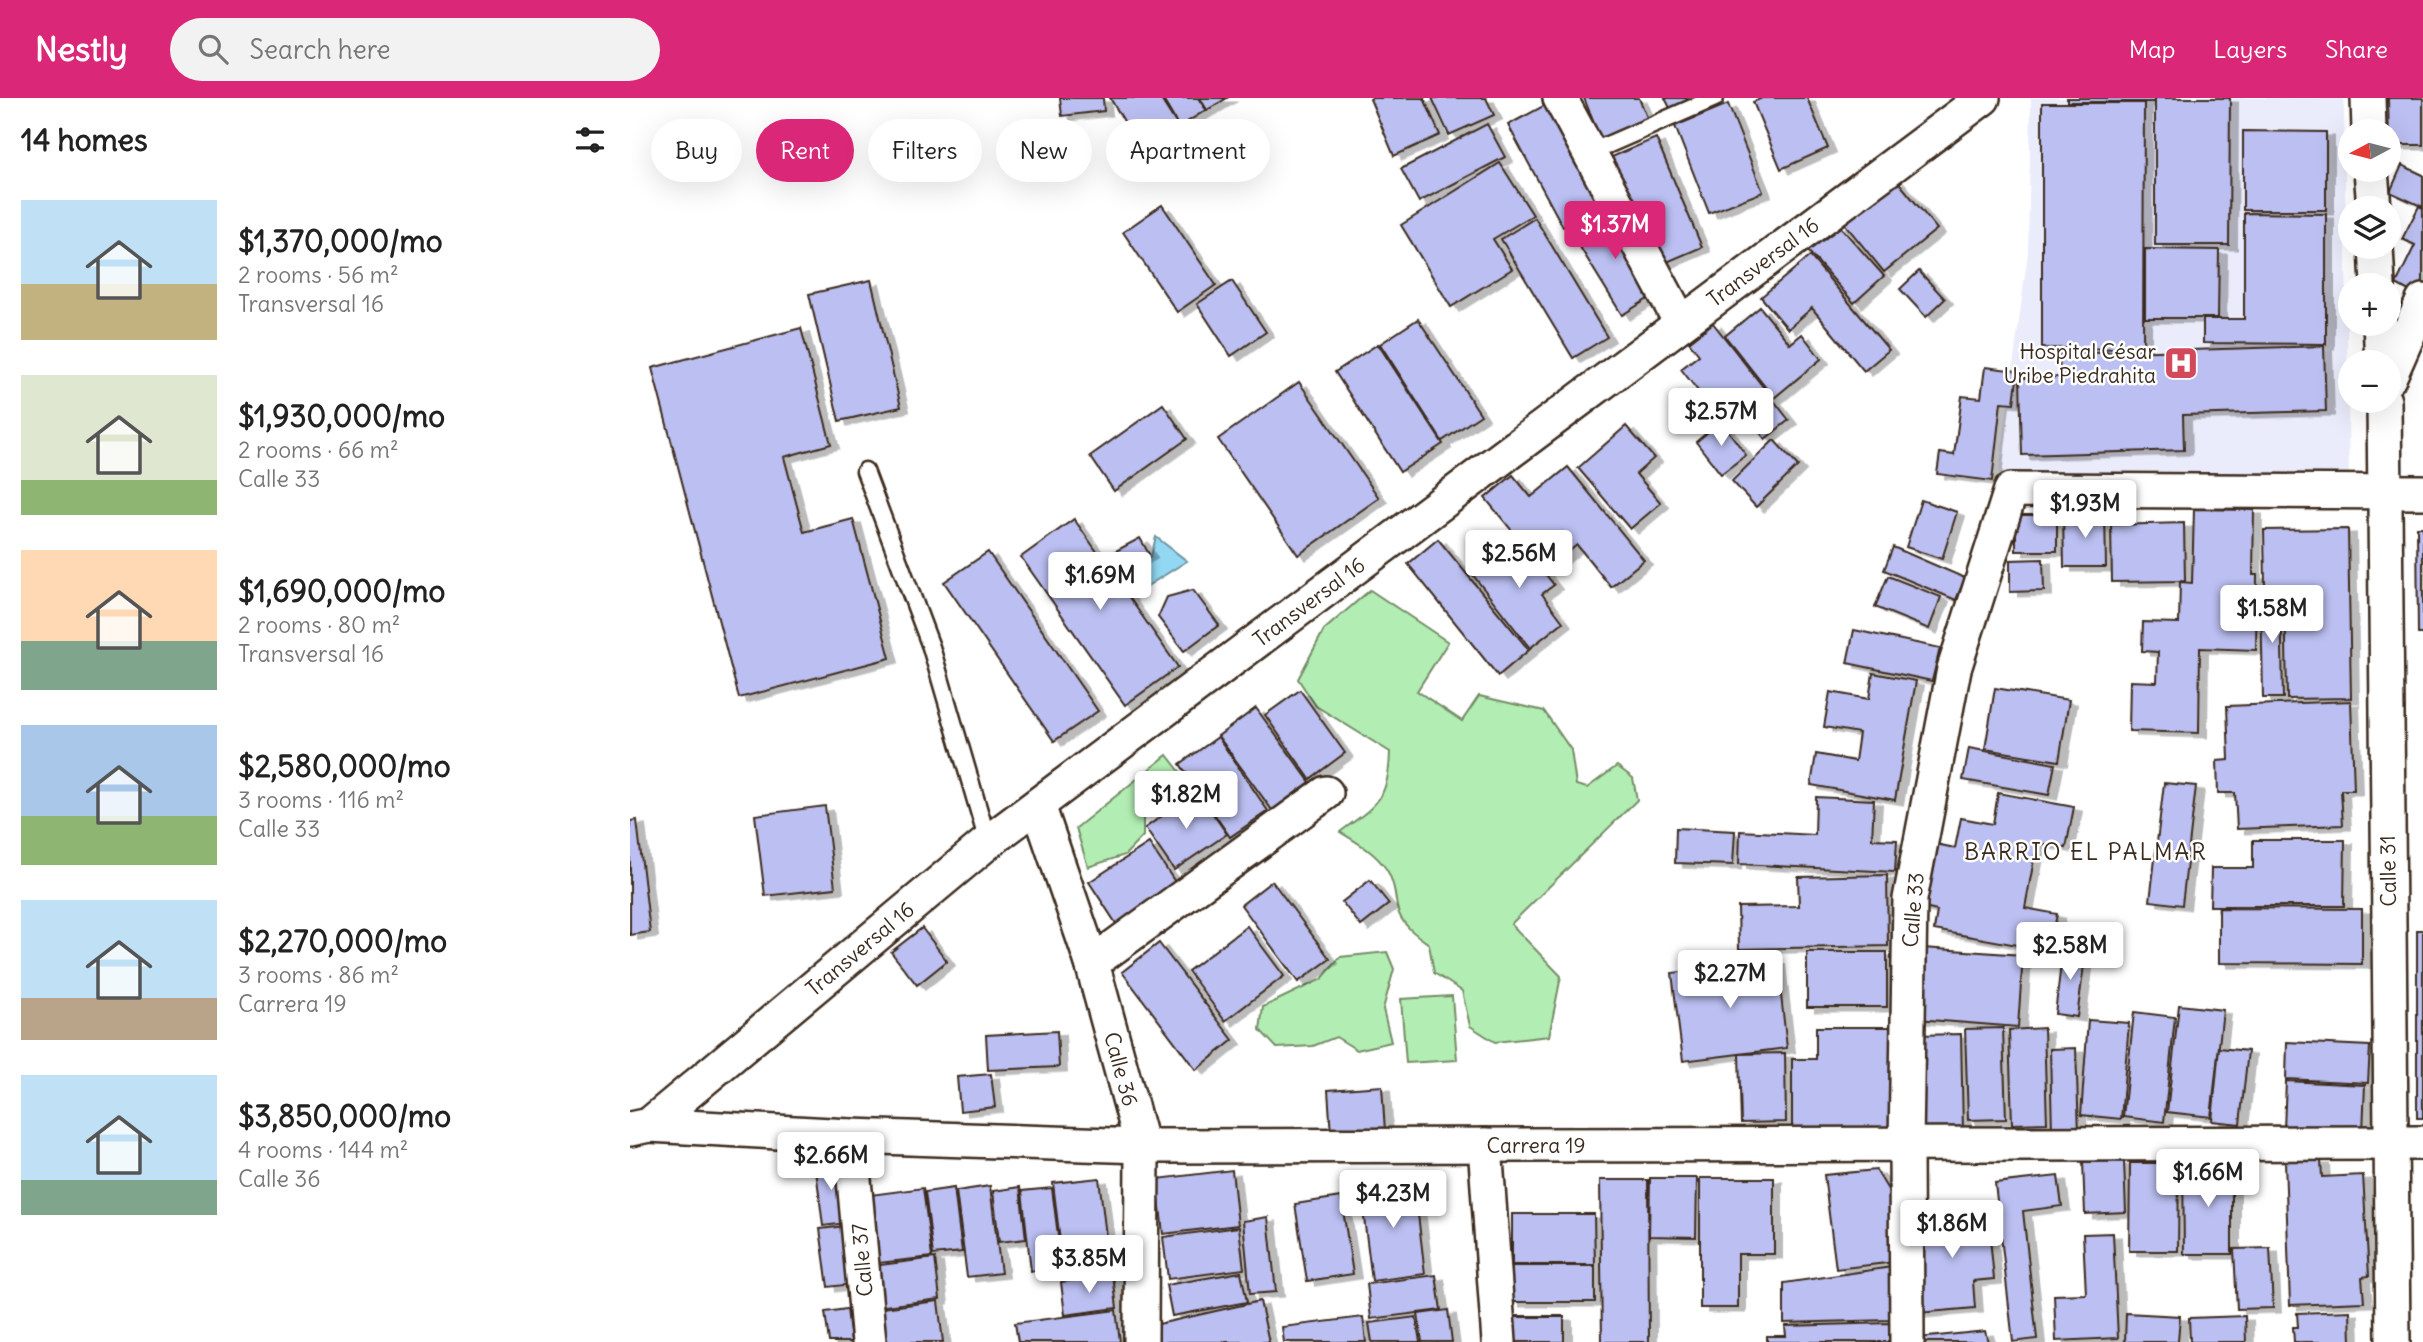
<!DOCTYPE html>
<html lang="en">
<head>
<meta charset="utf-8">
<style>
  body { margin:0; font-family:Delius,sans-serif; background:#f2f2f2; color:#222; height:100vh; display:flex; flex-direction:column; font-size:26px; white-space:nowrap }
  * { box-sizing:border-box; margin:0 }
  p { font-size:23px; color:#767676 }
  .icon { flex:none; width:38px; height:38px; fill:none; stroke:currentColor; stroke-width:2; stroke-linecap:round; stroke-linejoin:round }
  .map { position:relative; flex:1; overflow:hidden }
  .details { display:flex; flex-direction:column; background:#fff; width:630px }
  .details>* { flex:none }
  .guide { position:absolute; left:21px; top:21px; width:665px; height:63px; display:flex; gap:14px }
  .needle { width:46px; rotate:263deg }
  .controls { position:absolute; left:1708px; top:21px; display:grid; gap:14px }
  .controls a { display:grid; place-items:center; width:63px; height:63px; border-radius:50%; background:#fff; box-shadow:0 7px 28px #0002; font-size:35px }
  .price { position:absolute; translate:-50% -60px; padding:0 16px; border-radius:7px; background:#fff; color:#222; font-size:23px; line-height:46px; filter:drop-shadow(0 2px 4px #0008) }
  .price::after { content:''; position:absolute; left:50%; top:42px; width:21px; height:16px; margin-left:-10px; background:inherit; clip-path:polygon(0 0,100% 0,50% 100%) }
  .price.current { background:#db2777; color:#fff }
  ul { padding:0; list-style:none }
  li { display:flex; align-items:center; gap:21px; height:175px; padding:0 21px }
  li span { display:grid; place-items:center; flex:none; width:196px; height:140px; border-radius:0px; color:#555 }
  li>.icon { margin-inline-start:auto }
  span .icon { width:84px; height:84px; fill:#fffc; stroke-width:1 }
  li b { font-size:30px }
  h2 { display:flex; justify-content:space-between; align-items:center; height:84px; padding:0 21px; font-size:30px }
  .chip { padding:0 24px; border-radius:32px; background:#fff; box-shadow:0 7px 28px #0002; font-size:24px; line-height:63px }
  .chip.current { background:#db2777; color:#fff }
  header { display:flex; align-items:center; gap:42px; box-sizing:border-box; height:98px; padding:0 35px; background:#db2777; color:#fff }
  header strong { font-size:33px }
  nav { display:flex; gap:38px; margin-inline-start:auto; font-size:24px }
  .search { width:490px; height:63px; background:#f2f2f2; display:flex; align-items:center; gap:18px; box-sizing:border-box; padding:0 24px; border-radius:38px; color:#767676; font-size:26px }
  main { display:flex; flex:1; min-height:0 }
  .map>svg:first-child { display:block }
  .built { fill:#ebecfb }
  .green { fill:#b2eeb3; stroke:#768c68; stroke-width:2 }
  .water { fill:#92d8f3; stroke:#6f929e; stroke-width:2 }
  .building { fill:#bbbff1; stroke:#3b2a1e; stroke-width:2; filter:url(#shadow) }
  .lines { fill:none; stroke-linecap:round; stroke-linejoin:round }
  .lane-casing { stroke:#3b2a1e; stroke-width:21 }
  .street-casing { stroke:#3b2a1e; stroke-width:38 }
  .lane { stroke:#fff; stroke-width:16 }
  .street { stroke:#fff; stroke-width:33 }
  .labels { text-anchor:middle; dominant-baseline:central; stroke-width:5; stroke-linejoin:round; paint-order:stroke }
  .street-label { font-size:21px; fill:#3b2a1e; stroke:#fff }
  .poi-label { font-size:21px; fill:#3b2a1e; stroke:#fff; text-anchor:end }
  .neighbourhood-label { font-size:23px; letter-spacing:2px; fill:#3b2a1e; stroke:#fff }
</style>
</head>
<body>
<header>
<strong>Nestly</strong>
<div class="search"><svg class="icon" aria-label="search" viewBox="0 0 24 24"><circle cx="10" cy="10" r="6"/><path d="M15 15l6 6"/></svg>Search here</div>
<nav><a>Map</a><a>Layers</a><a>Share</a></nav>
</header>
<main>
<section class="details">
<h2>14 homes<svg class="icon" aria-label="filters" viewBox="0 0 24 24"><path d="M4 7h16M4 17h16"/><circle cx="9" cy="7" r="2"/><circle cx="15" cy="17" r="2"/></svg></h2>
<ul>
<li><span style="background:linear-gradient(#bfe0f5 60%,#c2b280 0)"><svg class="icon" aria-label="home" viewBox="0 0 24 24"><path d="M3 11l9-7 9 7M6 9v11h12V9"/></svg></span><div><b>$1,370,000/mo</b><p>2 rooms · 56 m²</p><p>Transversal 16</p></div></li>
<li><span style="background:linear-gradient(#dfe7d0 75%,#8fb573 0)"><svg class="icon" aria-label="home" viewBox="0 0 24 24"><path d="M3 11l9-7 9 7M6 9v11h12V9"/></svg></span><div><b>$1,930,000/mo</b><p>2 rooms · 66 m²</p><p>Calle 33</p></div></li>
<li><span style="background:linear-gradient(#ffd9b3 65%,#7fa58c 0)"><svg class="icon" aria-label="home" viewBox="0 0 24 24"><path d="M3 11l9-7 9 7M6 9v11h12V9"/></svg></span><div><b>$1,690,000/mo</b><p>2 rooms · 80 m²</p><p>Transversal 16</p></div></li>
<li><span style="background:linear-gradient(#a9c7e8 65%,#8fb573 0)"><svg class="icon" aria-label="home" viewBox="0 0 24 24"><path d="M3 11l9-7 9 7M6 9v11h12V9"/></svg></span><div><b>$2,580,000/mo</b><p>3 rooms · 116 m²</p><p>Calle 33</p></div></li>
<li><span style="background:linear-gradient(#bfe0f5 70%,#b9a48a 0)"><svg class="icon" aria-label="home" viewBox="0 0 24 24"><path d="M3 11l9-7 9 7M6 9v11h12V9"/></svg></span><div><b>$2,270,000/mo</b><p>3 rooms · 86 m²</p><p>Carrera 19</p></div></li>
<li><span style="background:linear-gradient(#bfe0f5 75%,#7fa58c 0)"><svg class="icon" aria-label="home" viewBox="0 0 24 24"><path d="M3 11l9-7 9 7M6 9v11h12V9"/></svg></span><div><b>$3,850,000/mo</b><p>4 rooms · 144 m²</p><p>Calle 36</p></div></li>
</ul>
</section>
<div class="map">
<svg width="1793" height="1244" viewBox="0 0 1793 1244">
  <defs>
    <filter id="shadow"><feDropShadow dx="8" dy="4.5" stdDeviation="0" flood-color="#0004"/></filter>
  </defs>
  <rect width="100%" height="100%" fill="#fff"/>
  <filter id="ink" filterUnits="userSpaceOnUse"><feTurbulence type="fractalNoise" baseFrequency=".0143" numOctaves="2"/><feDisplacementMap in="SourceGraphic" scale="14" xChannelSelector="R" yChannelSelector="G"/><feConvolveMatrix kernelMatrix="1 2 1 2 8 2 1 2 1" color-interpolation-filters="sRGB"/></filter>
  <g filter="url(#ink)">
    <path class="built" d="M1401,0H1714L1719,385L1369,376L1398,154Z"/>
    <g class="green">
      <path d="M740,492L818,544L787,593L832,623L849,598L914,613L941,652L946,687L957,690L987,668L1003,680L1007,702L881,826L931,878L919,938L865,944L840,928L832,893L804,875L799,846C786,837 770,826 767,809C765,796 764,784 757,772C745,754 728,745 710,734C746,707 759,702 760,654L686,608L668,581L694,532Z"/>
      <path d="M537,657L559,685L548,704L513,717V738L495,757L458,769L446,730Z"/>
      <path d="M757,854L764,871L753,911L761,944L727,952L706,939L683,948L647,950L630,932L633,909L692,881L710,859Z"/>
      <path d="M822,898L827,962L776,965L771,901Z"/>
    </g>
    <path class="water" d="M526,439L557,463L517,488L505,468L521,458Z"/>
    <g class="building">
      <path d="M430,0H473L474,13L432,18Z"/>
      <path d="M480,0H530L549,30L512,53Z"/>
      <path d="M532,0H568L576,12L549,29Z"/>
      <path d="M570,0H597L577,12Z"/>
      <path d="M742,0H794L810,37L764,58L740,1Z"/>
      <path d="M802,0H856L864,17L819,37Z"/>
      <path d="M954,0H1009L1019,24L971,43Z"/>
      <path d="M1035,0H1064L1040,10Z"/>
      <path d="M1132,0H1177L1198,50L1151,71L1123,4Z"/>
      <rect x="1437" y="0" width="87" height="4"/>
      <path d="M1525,0H1600L1599,147H1525Z"/>
      <path d="M1758,0H1793V47H1759Z"/>
      <path d="M1412,5H1514L1513,251L1412,250Z"/>
      <path d="M917,6L972,108L933,129L878,27Z"/>
      <path d="M1098,6L1133,94L1079,115L1045,28Z"/>
      <path d="M857,26L875,59L789,104L771,71Z"/>
      <path d="M1613,33L1696,34V112H1613Z"/>
      <path d="M1026,40L1072,149L1023,170L977,61Z"/>
      <path d="M870,65L903,117L863,141L882,171L821,209L771,127Z"/>
      <path d="M1772,67L1793,77V109L1760,94Z"/>
      <path d="M1266,81L1307,131L1254,174L1213,124Z"/>
      <path d="M532,107L586,187L547,214L493,134Z"/>
      <path d="M1789,108L1793,110V188L1788,198L1766,186L1785,147L1772,141Z"/>
      <path d="M977,110L1029,194L992,217L940,133Z"/>
      <path d="M1614,115L1696,116V246L1573,245V221H1614Z"/>
      <path d="M905,120L977,239L943,260L871,141Z"/>
      <path d="M1208,126L1254,178L1224,205L1178,153Z"/>
      <path d="M1515,151L1589,152L1588,220H1515Z"/>
      <path d="M1180,158L1259,252L1234,273L1182,210L1158,231L1131,199Z"/>
      <path d="M1289,173L1315,201L1296,219L1270,191Z"/>
      <path d="M241,182L271,309L209,323L179,196Z"/>
      <path d="M602,183L636,234L601,258L567,206Z"/>
      <path d="M1130,209L1160,246L1172,236L1191,261L1144,300L1095,238Z"/>
      <path d="M788,221L851,317L812,343L750,246Z"/>
      <path d="M1083,225L1159,322L1135,341L1107,305L1089,320L1051,271L1069,257L1059,244Z"/>
      <path d="M171,230L201,346L154,359L174,434L223,421L260,560L109,600L22,270Z"/>
      <path d="M748,246L813,346L770,374L705,274Z"/>
      <path d="M1694,248L1696,313L1553,317L1554,352L1392,357L1390,280L1430,279L1429,256Z"/>
      <path d="M1355,269L1388,273L1384,305L1371,304L1362,383L1307,376L1310,355L1324,357L1332,298L1351,300Z"/>
      <path d="M669,284L749,400L668,457L588,341Z"/>
      <path d="M533,306L557,341L484,393L460,358Z"/>
      <path d="M1091,323L1116,357L1091,376L1066,344Z"/>
      <path d="M996,328L1024,360L1006,376L1031,405L1000,431L948,370Z"/>
      <path d="M1144,342L1168,368L1126,409L1102,383Z"/>
      <path d="M938,369L1014,462L981,489L947,447L915,473L855,400L883,377L901,399Z"/>
      <path d="M1291,402L1327,414L1312,461L1276,449Z"/>
      <path d="M1564,411L1624,412L1623,477H1627L1626,552L1570,550L1569,635L1499,633L1500,583L1527,584L1528,554L1512,553L1513,524L1549,525L1550,484L1562,485Z"/>
      <path d="M1475,414L1476,469H1434L1433,415Z"/>
      <rect x="1386" y="417" width="41" height="36"/>
      <path d="M444,421L548,569L495,607L391,459Z"/>
      <path d="M1554,425L1555,483L1482,484L1481,427Z"/>
      <path d="M1787,429H1793V536H1788Z"/>
      <path d="M1718,431L1721,600L1657,601L1655,487L1635,488L1634,432Z"/>
      <path d="M885,437L924,487L912,496L933,524L900,550L839,472Z"/>
      <path d="M510,440L519,456L491,471L482,455Z"/>
      <path d="M808,441L899,552L868,578L778,466Z"/>
      <path d="M1263,449L1335,480L1326,502L1254,472Z"/>
      <path d="M358,454L468,613L424,643L314,484Z"/>
      <path d="M1413,461L1414,493L1380,494V462Z"/>
      <path d="M1258,478L1311,499L1299,531L1245,509Z"/>
      <path d="M563,492L589,527L554,553L528,519L537,499Z"/>
      <path d="M1631,494H1651L1653,600H1633Z"/>
      <path d="M1224,532L1310,550L1302,583L1217,565Z"/>
      <path d="M1243,575L1286,583L1265,702L1181,687L1186,656L1225,663L1229,635L1194,629L1200,594L1239,601Z"/>
      <path d="M1365,590L1439,602L1429,663L1355,651Z"/>
      <path d="M670,592L715,655L680,681L635,617Z"/>
      <path d="M1721,603L1724,692H1711L1713,727L1607,731L1605,695H1588L1587,663L1599,662L1597,608Z"/>
      <path d="M626,610L680,684L642,712L588,638Z"/>
      <path d="M588,639L638,713L600,739L550,666Z"/>
      <path d="M1339,650L1425,666L1419,697L1333,682Z"/>
      <path d="M1534,685L1566,688L1552,807L1520,803Z"/>
      <path d="M567,693L597,736L544,772L515,730Z"/>
      <path d="M1368,695L1444,709L1436,750L1407,745L1395,810L1427,816L1420,853L1304,832L1307,813L1290,809L1301,745L1325,750L1331,720L1363,726Z"/>
      <path d="M1186,699L1244,702L1242,741L1267,742L1265,774L1109,766L1110,733L1185,737Z"/>
      <path d="M195,708L205,790L135,798L125,717Z"/>
      <path d="M7,722L20,834L0,837V723Z"/>
      <path d="M1046,730L1105,733L1103,767L1045,765Z"/>
      <path d="M1623,742H1715L1714,808H1580L1581,770H1623Z"/>
      <path d="M519,745L549,790L489,830L459,784Z"/>
      <path d="M1257,777L1258,848L1109,851L1108,809L1169,808L1168,779Z"/>
      <path d="M740,782L759,806L731,828L712,804Z"/>
      <path d="M642,783L700,861L668,884L611,807Z"/>
      <path d="M1589,810L1732,811V866L1589,865Z"/>
      <path d="M617,828L654,878L595,923L558,873Z"/>
      <path d="M292,830L317,863L287,887L261,854Z"/>
      <rect x="1787" y="832" width="6" height="188"/>
      <path d="M529,845L603,942L566,972L492,874Z"/>
      <path d="M1433,849L1456,852L1447,919L1425,916Z"/>
      <path d="M1293,850L1393,857L1388,929L1287,921Z"/>
      <rect x="1177" y="854" width="80" height="55"/>
      <path d="M1147,862L1157,950L1053,963L1042,875Z"/>
      <path d="M1549,907L1593,912L1581,1019L1537,1014Z"/>
      <path d="M1504,914L1545,919L1534,1024L1493,1019Z"/>
      <path d="M1458,922L1499,925L1491,1021L1451,1017Z"/>
      <path d="M1186,929H1262V1032H1162V961H1186Z"/>
      <path d="M1373,930L1376,1021L1338,1022L1335,931Z"/>
      <path d="M1414,930L1417,1025L1382,1026L1379,932Z"/>
      <path d="M427,933L429,969L358,972L356,937Z"/>
      <path d="M1331,936L1333,1032L1289,1033L1286,937Z"/>
      <path d="M1657,944L1740,948L1738,985L1656,981Z"/>
      <path d="M1446,950L1449,1035H1422L1420,951Z"/>
      <path d="M1589,950L1618,953L1610,1026L1582,1023Z"/>
      <path d="M1155,955L1156,1024L1111,1025L1109,956Z"/>
      <path d="M361,976L365,1009L330,1013L327,979Z"/>
      <path d="M1656,983L1735,987L1733,1034L1654,1031Z"/>
      <path d="M752,988L755,1033L701,1037L698,992Z"/>
      <path d="M209,1061L217,1125L193,1128L185,1064Z"/>
      <path d="M1691,1062L1692,1079L1733,1077L1739,1178L1732,1179L1734,1204L1660,1207L1655,1063Z"/>
      <path d="M1494,1063L1496,1114L1455,1116L1453,1064Z"/>
      <path d="M1500,1065H1549L1548,1153H1499Z"/>
      <path d="M1602,1065V1156H1554L1553,1066Z"/>
      <path d="M602,1072L608,1127L533,1136L527,1081Z"/>
      <path d="M1246,1072L1263,1100L1265,1164L1206,1171L1194,1077Z"/>
      <path d="M1428,1078L1432,1108L1393,1113L1407,1241L1383,1244L1365,1085Z"/>
      <path d="M469,1080L480,1171L434,1177L423,1085Z"/>
      <path d="M1020,1080H1067L1066,1139L1019,1138Z"/>
      <path d="M1070,1080H1144V1156H1108V1210H1070Z"/>
      <path d="M784,1082L795,1176L742,1183L730,1088Z"/>
      <path d="M970,1082H1018L1019,1244H972Z"/>
      <path d="M360,1088L371,1175L337,1179L326,1093Z"/>
      <path d="M390,1089L396,1141L369,1144L363,1093Z"/>
      <path d="M293,1090L302,1159L249,1165L240,1097Z"/>
      <path d="M324,1090L332,1154L303,1157L295,1094Z"/>
      <path d="M422,1090L432,1169L401,1173L392,1093Z"/>
      <path d="M711,1099L723,1176L677,1183L665,1106Z"/>
      <path d="M1357,1109L1364,1181L1343,1183L1345,1210L1288,1215L1281,1136L1304,1135L1302,1113Z"/>
      <path d="M882,1116H964L965,1167H882Z"/>
      <path d="M638,1119L646,1194L620,1196L613,1123Z"/>
      <path d="M216,1128L223,1186L198,1189L190,1131Z"/>
      <path d="M609,1129L614,1171L538,1181L533,1139Z"/>
      <path d="M1483,1135L1488,1240L1426,1243L1424,1197L1456,1196L1453,1136Z"/>
      <path d="M1640,1150L1643,1210L1607,1211L1604,1151Z"/>
      <path d="M305,1160L310,1201L247,1209L242,1168Z"/>
      <rect x="882" y="1168" width="83" height="36"/>
      <path d="M1262,1169L1260,1222L1154,1225V1185Z"/>
      <path d="M611,1174L617,1204L542,1218L536,1187Z"/>
      <path d="M483,1177L487,1210L435,1217L431,1184Z"/>
      <path d="M806,1177L811,1212L741,1221L737,1186Z"/>
      <path d="M308,1203L313,1244H248L244,1211Z"/>
      <path d="M630,1203L639,1244H528L524,1227Z"/>
      <path d="M217,1211L221,1244H199L195,1214Z"/>
      <path d="M486,1212L490,1244H388L385,1225Z"/>
      <path d="M818,1212L822,1244H792L788,1216Z"/>
      <path d="M1720,1213L1721,1244H1664L1663,1229H1668L1667,1215Z"/>
      <path d="M1496,1215L1550,1218L1548,1244H1495Z"/>
      <rect x="884" y="1218" width="48" height="26"/>
      <path d="M1615,1218L1616,1244H1560L1559,1220Z"/>
      <path d="M733,1219L736,1244H654L652,1229Z"/>
      <path d="M786,1219L790,1244H742L739,1225Z"/>
      <path d="M878,1219H934V1244H879Z"/>
      <path d="M1261,1225V1244H1137V1238H1156L1155,1228Z"/>
      <path d="M1355,1233L1358,1244H1289V1240Z"/>
    </g>
    <g class="lines">
      <g class="lane-casing">
        <g id="lane">
          <path d="M959,55L1085,0"/>
          <path d="M235,373L301,549L358,744"/>
        </g>
      </g>
      <g class="street-casing">
        <g id="street">
          <path d="M930,0L1051,225"/>
          <path d="M1738,0L1739,33"/>
          <path d="M1741,72L1744,110"/>
          <path d="M1746,149L1748,187"/>
          <path d="M1750,226L1752,264"/>
          <path d="M1759,280L1793,203"/>
          <path d="M1754,303L1763,1244"/>
          <path d="M408,707L462,865L512,1048L511,1244"/>
          <path d="M462,865L696,695"/>
          <path d="M19,1027L358,744L1353,0"/>
          <path d="M0,1031L19,1027L220,1038L512,1048L1793,1045"/>
          <path d="M220,1038L239,1244"/>
          <path d="M855,1047L869,1244"/>
          <path d="M1277,1244L1276,1046L1280,801L1324,571L1381,392L1793,394"/>
        </g>
      </g>
      <use href="#lane" class="lane"/>
      <use href="#street" class="street"/>
    </g>
  </g>
  <defs>
    <g id="hospital-square" transform="scale(1.75)"><rect x="-9" y="-9" width="18" height="18" rx="4" fill="#d1495b" stroke="#fff"/><path d="M-5-5h3v3.5h4V-5h3V5h-3V1.5h-4V5h-3Z" fill="#fff"/></g>
  </defs>
  <g fill-rule="evenodd">
    <use href="#hospital-square" x="1551" y="265"/>
  </g>
  <g class="labels">
    <g class="street-label">
      <text transform="translate(1133 164) rotate(-37)">Transversal 16</text>
      <text transform="translate(679 504) rotate(-37)">Transversal 16</text>
      <text transform="translate(1758 773) rotate(-91)">Calle 31</text>
      <text transform="translate(1283 812) rotate(-85)">Calle 33</text>
      <text transform="translate(230 851) rotate(-40)">Transversal 16</text>
      <text transform="translate(491 971) rotate(75)">Calle 36</text>
      <text x="906" y="1047">Carrera 19</text>
      <text transform="translate(232 1162) rotate(-95)">Calle 37</text>
    </g>
    <g class="poi-label">
      <text x="1526" y="253">Hospital César<tspan x="1526" dy="24">Uribe Piedrahita</tspan></text>
    </g>
    <g class="neighbourhood-label">
      <text x="1456" y="753">BARRIO EL PALMAR</text>
    </g>
  </g>
</svg>
<div class="controls">
<a><svg class="needle" viewBox="-14 -14 28 28"><path d="M0-13l5 13h-10z" fill="#e53935"/><path d="M0 13l5-13h-10z" fill="#767676"/></svg></a>
<a><svg class="icon" aria-label="layers" viewBox="0 0 24 24"><path d="M12 4l9 5-9 5-9-5zM3 14l9 5 9-5"/></svg></a>
<a>+</a>
<a>−</a>
</div>
<b class="price current" style="left:985px;top:163px">$1.37M</b>
<b class="price" style="left:1091px;top:350px">$2.57M</b>
<b class="price" style="left:1455px;top:442px">$1.93M</b>
<b class="price" style="left:889px;top:492px">$2.56M</b>
<b class="price" style="left:470px;top:514px">$1.69M</b>
<b class="price" style="left:1642px;top:547px">$1.58M</b>
<b class="price" style="left:556px;top:733px">$1.82M</b>
<b class="price" style="left:1440px;top:884px">$2.58M</b>
<b class="price" style="left:1100px;top:912px">$2.27M</b>
<b class="price" style="left:201px;top:1094px">$2.66M</b>
<b class="price" style="left:1578px;top:1111px">$1.66M</b>
<b class="price" style="left:763px;top:1132px">$4.23M</b>
<b class="price" style="left:1322px;top:1162px">$1.86M</b>
<b class="price" style="left:459px;top:1197px">$3.85M</b>
<div class="guide">
<a class="chip">Buy</a>
<a class="chip current">Rent</a>
<a class="chip">Filters</a>
<a class="chip">New</a>
<a class="chip">Apartment</a>
</div>
</div>
</main>
</body>
</html>
